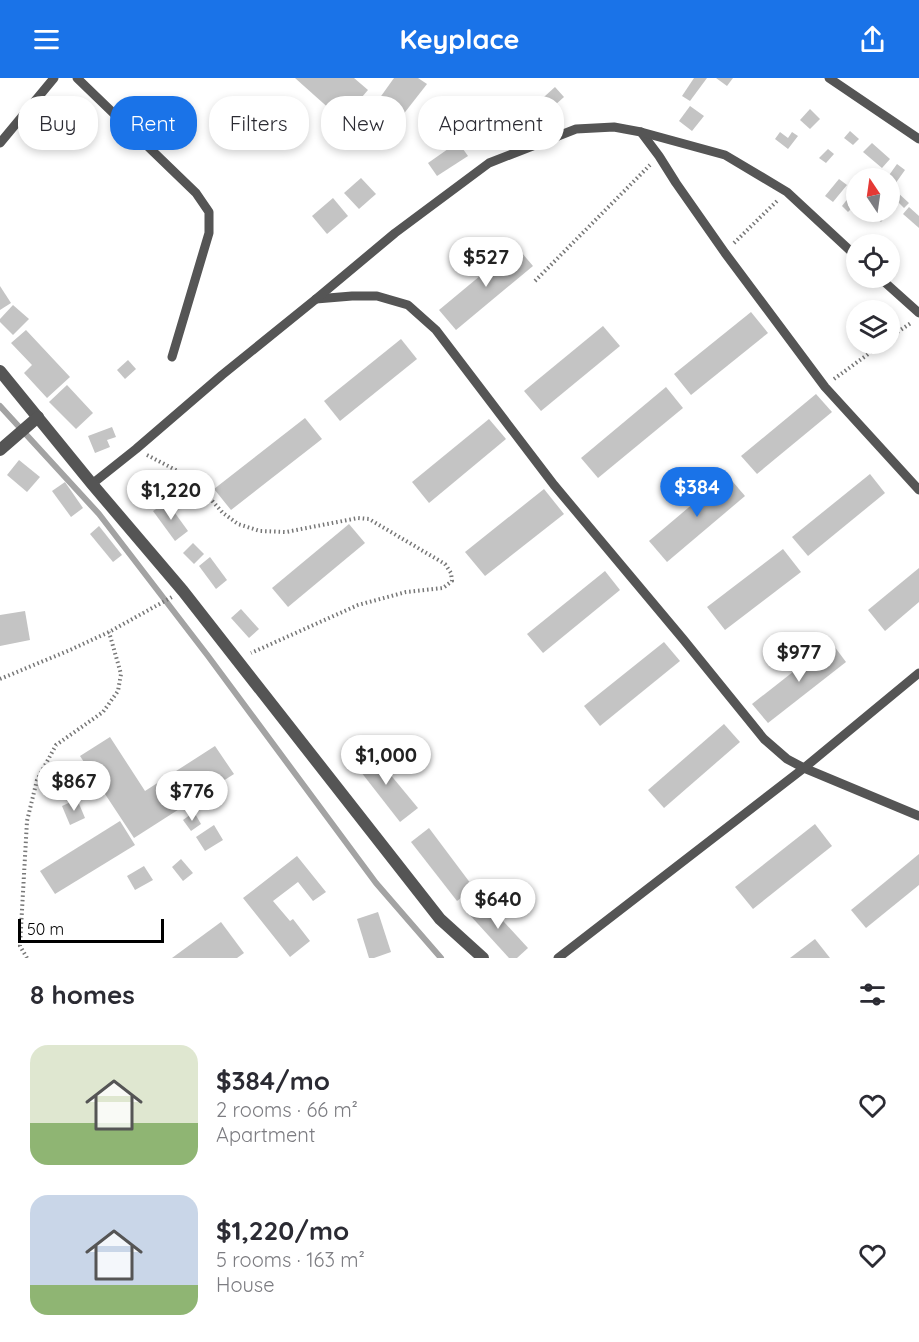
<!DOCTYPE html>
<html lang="en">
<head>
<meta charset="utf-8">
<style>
  body { margin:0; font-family:Quicksand,sans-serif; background:#f2f2f3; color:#2b2b33; height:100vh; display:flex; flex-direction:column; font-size:22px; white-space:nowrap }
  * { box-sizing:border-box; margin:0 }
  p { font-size:20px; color:#7c7c81 }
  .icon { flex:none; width:33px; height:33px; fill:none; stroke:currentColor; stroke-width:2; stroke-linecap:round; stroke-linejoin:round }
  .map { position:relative; height:880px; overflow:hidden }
  .details { display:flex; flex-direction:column; background:#fff; flex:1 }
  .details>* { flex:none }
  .banner { position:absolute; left:18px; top:18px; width:600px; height:54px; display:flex; gap:12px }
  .needle { width:39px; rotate:347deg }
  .fabs { position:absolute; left:846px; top:90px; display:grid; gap:12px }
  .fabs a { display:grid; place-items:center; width:54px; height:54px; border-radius:50%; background:#fff; box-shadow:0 3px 9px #0003; font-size:30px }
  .scale { position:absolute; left:18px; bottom:15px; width:146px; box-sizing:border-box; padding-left:6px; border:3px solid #000; border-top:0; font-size:16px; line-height:21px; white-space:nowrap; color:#000; -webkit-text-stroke:4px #fff; paint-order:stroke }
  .price { position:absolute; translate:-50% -51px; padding:0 14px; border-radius:21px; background:#fff; color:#222; font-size:20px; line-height:39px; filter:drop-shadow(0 2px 3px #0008) }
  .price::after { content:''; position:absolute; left:50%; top:36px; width:18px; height:14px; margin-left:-9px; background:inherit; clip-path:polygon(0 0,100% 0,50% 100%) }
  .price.current { background:#1a73e8; color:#fff }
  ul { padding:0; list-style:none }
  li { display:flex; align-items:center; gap:18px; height:150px; padding:0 30px }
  li span { display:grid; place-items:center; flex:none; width:168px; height:120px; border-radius:18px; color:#555 }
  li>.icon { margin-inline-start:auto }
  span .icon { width:72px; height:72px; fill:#fffc; stroke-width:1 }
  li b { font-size:26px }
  h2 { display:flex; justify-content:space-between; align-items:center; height:72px; padding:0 30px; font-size:26px }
  .pill { padding:0 21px; border-radius:24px; background:#fff; box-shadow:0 3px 9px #0003; font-size:21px; line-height:54px }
  .pill.current { background:#1a73e8; color:#fff }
  header { display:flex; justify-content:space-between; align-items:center; height:78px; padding:0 30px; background:#1a73e8; color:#fff; font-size:27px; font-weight:700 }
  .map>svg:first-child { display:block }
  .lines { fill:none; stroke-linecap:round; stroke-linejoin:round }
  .stream { stroke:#a3a3a3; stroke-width:6 }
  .building { fill:#c4c4c4 }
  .path { stroke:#777; stroke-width:4; stroke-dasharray:1.5 3; stroke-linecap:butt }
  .service { stroke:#555; stroke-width:9 }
  .minor { stroke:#555; stroke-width:12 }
</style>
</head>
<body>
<header><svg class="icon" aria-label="menu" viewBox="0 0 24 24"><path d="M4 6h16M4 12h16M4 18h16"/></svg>Keyplace<svg class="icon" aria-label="share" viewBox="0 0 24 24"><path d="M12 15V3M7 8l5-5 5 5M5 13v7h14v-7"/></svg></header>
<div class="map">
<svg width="919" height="880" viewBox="0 0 919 880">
  <rect width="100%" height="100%" fill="#fff"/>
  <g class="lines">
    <path class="stream" d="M0,328L99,436L208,578L376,805L441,880"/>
  </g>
  <g class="building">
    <path d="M295,0H354L368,12L342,42Z"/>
    <path d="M394,0H418L427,6L402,38L379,21Z"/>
    <path d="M694,0H707L690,23L682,18Z"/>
    <path d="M716,0H733L727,8Z"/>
    <path d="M555,9L564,19L544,37L535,27Z"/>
    <path d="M690,28L704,38L692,53L679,43Z"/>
    <path d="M810,31L820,41L810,51L800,42Z"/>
    <path d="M524,32L532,42L501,68L493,57Z"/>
    <path d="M850,53L859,61L853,67L844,60Z"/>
    <path d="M780,54L788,60L792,54L798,58L788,71L775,61Z"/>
    <path d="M458,64L468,78L437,98L428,85Z"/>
    <path d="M872,65L890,81L882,90L863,74Z"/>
    <path d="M828,71L834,76L826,85L819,80Z"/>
    <path d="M897,86L905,92L895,106L890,102V100H887Z"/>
    <path d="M361,100L376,116L359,131L344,115Z"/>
    <path d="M839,101L847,107L833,124L825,118Z"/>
    <path d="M896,113L909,125L904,130L896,122L890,129V120Z"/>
    <path d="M849,119L856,126L848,134L842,128Z"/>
    <path d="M333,120L348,138L327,156L312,138Z"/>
    <path d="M909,129L919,138V150L903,136Z"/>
    <path d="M872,134H883L887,137L881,144L871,135Z"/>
    <path d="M516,168L533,188L456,252L439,232Z"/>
    <path d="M0,208L11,225L0,232Z"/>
    <path d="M13,227L29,241L13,257L0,244V241Z"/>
    <path d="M751,234L768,255L691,317L674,296Z"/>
    <path d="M603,248L620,268L541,333L524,313Z"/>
    <path d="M26,252L70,299L47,320L24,295L32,287L11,265Z"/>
    <path d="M401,261L417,281L340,343L324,323Z"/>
    <path d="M128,282L136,291L125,301L117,292Z"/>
    <path d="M67,307L93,335L76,351L49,324Z"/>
    <path d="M666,309L683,330L598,400L581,380Z"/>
    <path d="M816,316L832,334L757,396L741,378Z"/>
    <path d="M305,340L322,361L231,432L214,411Z"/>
    <path d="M489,341L506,361L429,425L412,404Z"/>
    <path d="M112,349L116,359L107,362L110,369L95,375L88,358Z"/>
    <path d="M19,382L40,399L27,414L7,397Z"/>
    <path d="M870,396L885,415L808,478L792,459Z"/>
    <path d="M727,397L745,418L667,484L649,463Z"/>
    <path d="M65,404L83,430L71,439L52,413Z"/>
    <path d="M152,411L163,422L155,430L144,418Z"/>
    <path d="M544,411L564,436L485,498L465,474Z"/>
    <path d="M167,424L188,453L175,463L153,433Z"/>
    <path d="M349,446L365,465L288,529L272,510Z"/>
    <path d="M99,448L122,477L113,484L90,456Z"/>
    <path d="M193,465L204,476L194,486L183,475Z"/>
    <path d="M783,471L801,494L725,552L707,529Z"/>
    <path d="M210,479L227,502L216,511L199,488Z"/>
    <path d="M919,490V524L885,553L868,532Z"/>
    <path d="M605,493L620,512L543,575L527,556Z"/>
    <path d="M241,531L259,551L249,560L231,540Z"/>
    <path d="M25,533L30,562L0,568V537Z"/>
    <path d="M664,564L680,583L600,648L584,628Z"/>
    <path d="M831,564L846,584L768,645L752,626Z"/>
    <path d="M724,646L740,664L664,730L648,712Z"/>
    <path d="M110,659L145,713L215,668L234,696L134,760L80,678Z"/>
    <path d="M370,672L418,730L400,744L354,685Z"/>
    <path d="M77,721L85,740L70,747L62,728Z"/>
    <path d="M194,734L201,746L191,753L183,742Z"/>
    <path d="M120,743L135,767L55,816L40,793Z"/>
    <path d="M815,746L832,768L753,831L735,809Z"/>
    <path d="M214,747L223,762L205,773L196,759Z"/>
    <path d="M429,750L474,810L457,823L411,764Z"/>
    <path d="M919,776V807L866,850L851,832Z"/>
    <path d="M297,778L326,814L313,823L298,804L273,823L290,843L293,841L310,863L290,879L243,820Z"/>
    <path d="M181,781L193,795L183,803L172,789Z"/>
    <path d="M144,788L153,802L135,812L127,798Z"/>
    <path d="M483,821L528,870L517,880H509L468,835Z"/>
    <path d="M378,834L391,874L374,880H369L357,841Z"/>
    <path d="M221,844L244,875L237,880H172Z"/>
    <path d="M815,861L830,880H790Z"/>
  </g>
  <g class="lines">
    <g class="path">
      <path d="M734,165L778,122"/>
      <path d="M535,203L650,87"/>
      <path d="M890,259L911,245"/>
      <path d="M834,301L882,266"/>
      <path d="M147,377L193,401L223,435L238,446L260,453L286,454L358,440L369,441L445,486L451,495L452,503L443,510L406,514L358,527L251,575"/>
      <path d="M0,601L70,572L109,554L172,519"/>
      <path d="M27,880L20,868L27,743L37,702L56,667L103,634L118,613L121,596L109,554"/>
    </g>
    <g class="service">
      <path d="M77,0L196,115L209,134V155L172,279"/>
      <path d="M829,0L919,61"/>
      <path d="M641,54L659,78L676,105L725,175L825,309L919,412"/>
      <path d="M0,65L54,0"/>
      <path d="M880,200L919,235"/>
      <path d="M316,221L352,218H377L408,227L436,252L554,407L683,561L764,661L787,681L804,690L919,738"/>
      <path d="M92,406L136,371L222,297L316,221L395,155L489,85L576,51L614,49L641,54L725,77L787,114L856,178"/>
      <path d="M558,880L804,690L919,595"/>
    </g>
    <g class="minor">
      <path d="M0,293L92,406L183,513L440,841L483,880"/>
      <path d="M0,372L38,339"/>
    </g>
  </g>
</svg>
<div class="fabs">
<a><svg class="needle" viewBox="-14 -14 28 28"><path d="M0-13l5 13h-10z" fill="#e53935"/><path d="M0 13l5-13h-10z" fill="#7c7c81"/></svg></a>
<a><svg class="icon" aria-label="locate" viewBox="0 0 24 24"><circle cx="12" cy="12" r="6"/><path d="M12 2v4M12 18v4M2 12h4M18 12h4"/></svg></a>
<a><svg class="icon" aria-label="layers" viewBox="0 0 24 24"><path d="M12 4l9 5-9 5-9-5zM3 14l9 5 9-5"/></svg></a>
</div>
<div class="scale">50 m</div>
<b class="price" style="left:486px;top:210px">$527</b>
<b class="price current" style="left:697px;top:440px">$384</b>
<b class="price" style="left:171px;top:443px">$1,220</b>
<b class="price" style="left:799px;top:605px">$977</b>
<b class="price" style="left:386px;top:708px">$1,000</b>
<b class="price" style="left:74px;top:734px">$867</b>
<b class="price" style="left:192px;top:744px">$776</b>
<b class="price" style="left:498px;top:852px">$640</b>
<div class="banner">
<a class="pill">Buy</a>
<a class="pill current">Rent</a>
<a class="pill">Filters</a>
<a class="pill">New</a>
<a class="pill">Apartment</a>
</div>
</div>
<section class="details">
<h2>8 homes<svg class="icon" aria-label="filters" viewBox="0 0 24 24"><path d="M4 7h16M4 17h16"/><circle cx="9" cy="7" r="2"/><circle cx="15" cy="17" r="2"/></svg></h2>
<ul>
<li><span style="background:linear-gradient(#dfe7d0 65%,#8fb573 0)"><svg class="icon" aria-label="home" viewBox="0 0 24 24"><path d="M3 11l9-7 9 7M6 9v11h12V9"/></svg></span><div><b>$384/mo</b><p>2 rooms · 66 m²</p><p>Apartment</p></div><svg class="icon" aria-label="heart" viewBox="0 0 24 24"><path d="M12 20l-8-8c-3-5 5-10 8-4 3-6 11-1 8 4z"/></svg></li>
<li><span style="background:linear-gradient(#c9d6e8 75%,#8fb573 0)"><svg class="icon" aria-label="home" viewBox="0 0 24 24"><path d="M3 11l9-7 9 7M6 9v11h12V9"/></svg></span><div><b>$1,220/mo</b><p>5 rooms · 163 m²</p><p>House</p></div><svg class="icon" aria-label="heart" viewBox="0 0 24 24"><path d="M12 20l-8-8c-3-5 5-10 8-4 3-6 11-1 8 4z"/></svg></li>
</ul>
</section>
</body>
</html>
